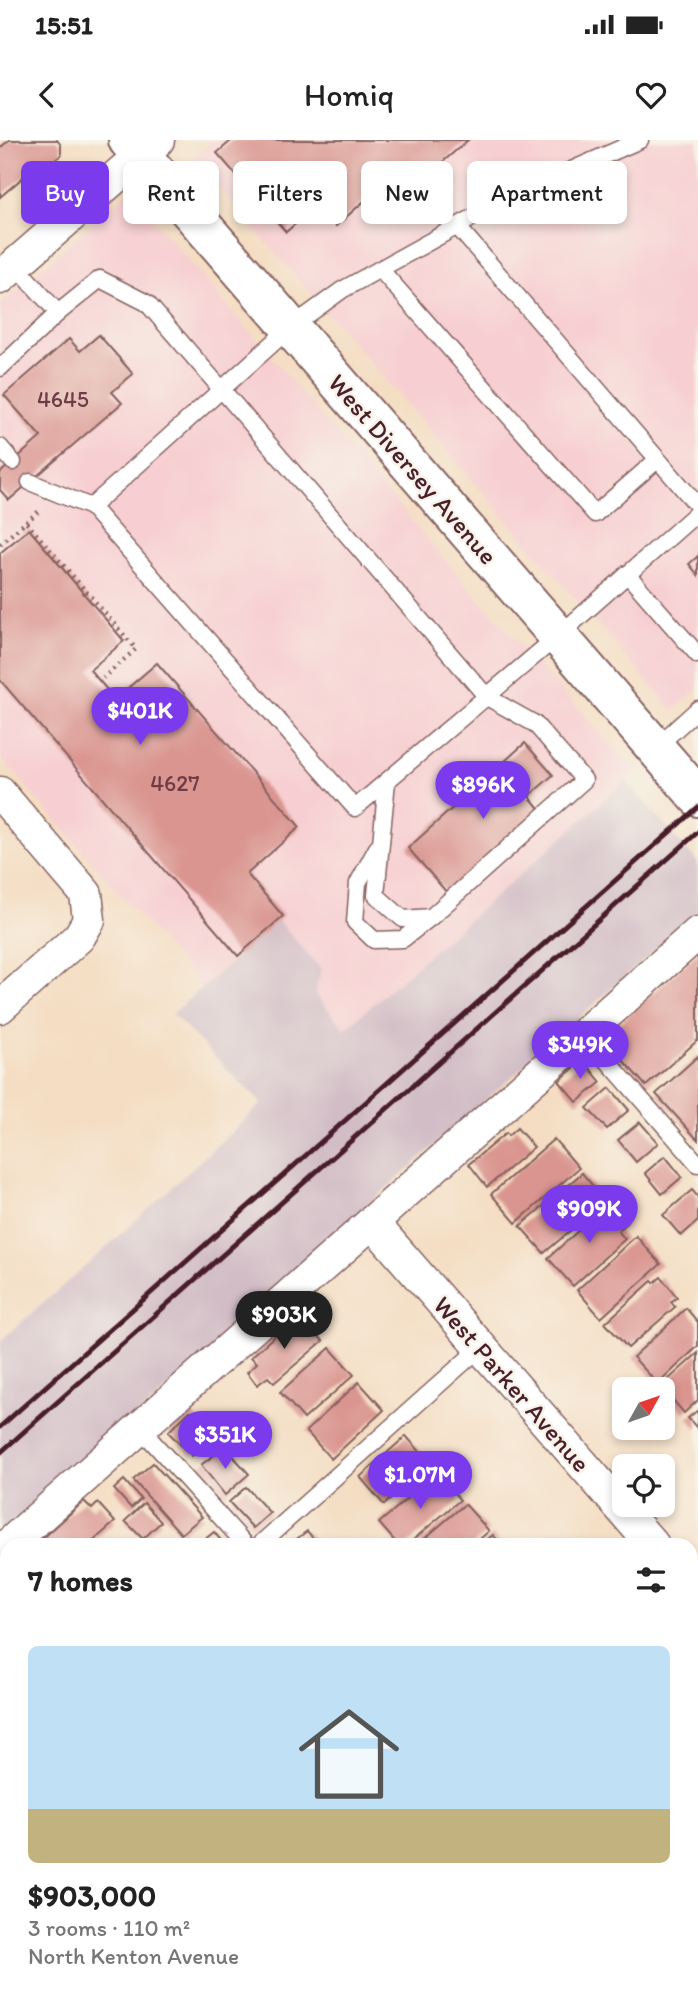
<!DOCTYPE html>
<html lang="en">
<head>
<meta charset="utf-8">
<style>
  body { margin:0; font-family:Itim,sans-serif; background:#f2f2f2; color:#222; height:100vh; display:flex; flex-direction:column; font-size:26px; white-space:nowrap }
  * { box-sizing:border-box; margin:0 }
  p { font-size:23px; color:#767676 }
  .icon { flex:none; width:38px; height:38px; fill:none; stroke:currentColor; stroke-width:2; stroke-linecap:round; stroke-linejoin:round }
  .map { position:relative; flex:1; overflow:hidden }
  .details { position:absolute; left:0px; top:1398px; width:698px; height:471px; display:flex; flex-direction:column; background:#fff; border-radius:21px 21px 0 0; box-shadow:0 4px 10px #0003 }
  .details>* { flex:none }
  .banner { position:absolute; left:21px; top:21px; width:656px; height:63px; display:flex; gap:14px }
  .needle { width:46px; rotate:50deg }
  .fabs { position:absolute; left:612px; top:1237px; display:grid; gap:14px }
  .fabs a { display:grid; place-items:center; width:63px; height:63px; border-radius:10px; background:#fff; box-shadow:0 4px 10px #0003; font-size:35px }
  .price { position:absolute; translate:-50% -60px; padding:0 16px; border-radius:24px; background:#7c3aed; color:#fff; font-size:23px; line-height:46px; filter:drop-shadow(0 2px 4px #0008) }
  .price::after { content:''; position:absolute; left:50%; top:42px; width:21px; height:16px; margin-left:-10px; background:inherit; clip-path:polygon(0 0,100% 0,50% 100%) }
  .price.on { background:#222; color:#fff }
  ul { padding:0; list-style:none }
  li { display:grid; align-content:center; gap:14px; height:371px; padding:0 28px }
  li span { display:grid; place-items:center; height:217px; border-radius:10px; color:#555 }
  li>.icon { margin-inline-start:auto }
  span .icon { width:126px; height:126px; fill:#fffc; stroke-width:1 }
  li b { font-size:30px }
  h2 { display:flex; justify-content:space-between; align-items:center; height:84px; padding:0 28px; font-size:30px }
  .chip { padding:0 24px; border-radius:10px; background:#fff; box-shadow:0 4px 10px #0003; font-size:24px; line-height:63px }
  .chip.on { background:#7c3aed; color:#fff }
  .status { display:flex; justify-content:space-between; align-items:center; height:49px; padding:0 35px; background:#fff; direction:ltr }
  .status svg { height:19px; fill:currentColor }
  header { display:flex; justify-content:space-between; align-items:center; height:91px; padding:0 28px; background:#fff; font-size:32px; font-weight:600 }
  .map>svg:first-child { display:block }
  .built { fill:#f7cfd2 }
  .industrial { fill:#d2bdc6 }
  .building { fill:#da9590 }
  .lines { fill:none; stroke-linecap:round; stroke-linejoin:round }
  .service-casing { stroke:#866260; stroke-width:19 }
  .minor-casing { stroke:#866260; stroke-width:35 }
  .secondary-casing { stroke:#866260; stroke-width:42 }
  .path { stroke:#866260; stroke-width:4.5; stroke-dasharray:2 5; stroke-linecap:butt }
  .service { stroke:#fff; stroke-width:16 }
  .minor { stroke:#fff; stroke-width:32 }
  .secondary { stroke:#fff; stroke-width:38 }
  .rail { stroke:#4a1f2b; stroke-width:5 }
  .labels { text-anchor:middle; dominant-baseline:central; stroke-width:5; stroke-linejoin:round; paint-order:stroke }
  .number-label { font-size:23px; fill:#6e3c44 }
  .street-label { font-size:26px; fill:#4a1f2b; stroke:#f7f3e8 }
</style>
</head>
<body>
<div class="status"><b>15:51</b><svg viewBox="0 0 49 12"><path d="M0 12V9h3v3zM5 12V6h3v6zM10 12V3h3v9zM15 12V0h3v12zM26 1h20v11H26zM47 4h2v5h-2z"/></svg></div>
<header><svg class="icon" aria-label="back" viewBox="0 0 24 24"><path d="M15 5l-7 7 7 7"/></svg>Homiq<svg class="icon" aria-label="heart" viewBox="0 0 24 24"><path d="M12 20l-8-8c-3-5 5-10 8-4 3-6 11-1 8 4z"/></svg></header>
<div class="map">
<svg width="698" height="1868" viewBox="0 0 698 1868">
  <rect width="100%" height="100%" fill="#f7f3e8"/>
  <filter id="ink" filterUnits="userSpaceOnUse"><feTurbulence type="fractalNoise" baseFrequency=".0143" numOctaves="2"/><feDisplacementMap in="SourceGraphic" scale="14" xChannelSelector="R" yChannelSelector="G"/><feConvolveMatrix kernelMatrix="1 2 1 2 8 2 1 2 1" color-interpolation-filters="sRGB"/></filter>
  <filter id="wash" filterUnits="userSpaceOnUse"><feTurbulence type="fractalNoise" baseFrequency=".00686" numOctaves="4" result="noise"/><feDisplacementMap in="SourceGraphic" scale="28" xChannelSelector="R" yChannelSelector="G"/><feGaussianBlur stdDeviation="1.57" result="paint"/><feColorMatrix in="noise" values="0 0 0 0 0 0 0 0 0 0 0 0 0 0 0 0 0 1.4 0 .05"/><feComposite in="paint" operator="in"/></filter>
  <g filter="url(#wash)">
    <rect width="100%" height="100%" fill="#f4ddc2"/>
    <g class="built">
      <path d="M214,0H698V549L673,571L193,18Z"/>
      <path d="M129,51L469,448L636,632L345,889L315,854L278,781L202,847L0,617V165Z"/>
    </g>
    <path class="industrial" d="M626,641L698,723V772L346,1084L206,1215L0,1397V1201L97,1116L262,964L172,874L278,781L321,829L315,854L345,889Z"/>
    <g id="blocks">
      <g class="building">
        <path d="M9,0H57L61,5V15L39,34L34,28L0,57V8Z"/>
        <path d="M232,0H468L393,65L378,49L336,86L317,65L286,92L217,13Z"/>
        <path d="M99,195L133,234L112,252L122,263L9,360L0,350V333L41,297L4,255L69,199L80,211Z"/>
        <path d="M29,389L124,501L90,530L115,559L157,523L300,687L247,734L283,776L238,816L0,540V413Z"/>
        <path d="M698,416V435L689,424Z"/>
        <path d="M525,603L553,635L529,656L542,672L449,755L408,708Z"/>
        <path d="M698,813V900L646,946L603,898Z"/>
        <path d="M698,916V1000L656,954Z"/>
        <path d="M583,920L601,942L577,962L559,941Z"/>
        <path d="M610,948L629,970L607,989L587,968Z"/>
        <path d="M640,982L658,1003L636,1022L618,1000Z"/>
        <path d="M517,988L534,1007L487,1047L469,1024L506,993L508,996Z"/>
        <path d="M554,999L579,1028L516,1083L491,1054Z"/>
        <path d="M665,1016L682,1037L662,1054L645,1033Z"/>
        <path d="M582,1033L598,1052L590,1059L597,1068L544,1113L520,1086Z"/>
        <path d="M692,1050L698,1057V1081L681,1096L663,1075Z"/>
        <path d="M611,1065L627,1083L618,1091L625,1099L573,1146L548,1118L600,1071L602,1073Z"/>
        <path d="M636,1096L661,1124L601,1178L577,1150Z"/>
        <path d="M661,1137L677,1157L671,1162L675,1167L628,1208L605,1183L652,1141L654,1143Z"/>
        <path d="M686,1168L698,1182V1206L658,1244L633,1217Z"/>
        <path d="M299,1174L323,1201L274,1243L268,1237L257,1245L247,1232L257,1223L251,1217Z"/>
        <path d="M330,1208L354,1235L304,1279L280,1252Z"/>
        <path d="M698,1213V1260L684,1273L661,1246Z"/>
        <path d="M359,1242L384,1270L331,1319L306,1291Z"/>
        <path d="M698,1270V1289L688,1278Z"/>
        <path d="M190,1271L213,1296L192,1316L168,1292Z"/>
        <path d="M406,1296L431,1324L384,1365L360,1337Z"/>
        <path d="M225,1307L249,1334L225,1355L201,1325Z"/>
        <path d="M153,1323L202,1377L181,1394L133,1340Z"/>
        <path d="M437,1333L460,1360L407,1405H398L379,1383Z"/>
        <path d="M124,1340L141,1359L131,1368L114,1349Z"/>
        <path d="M246,1347L270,1373L253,1388L229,1362Z"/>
        <path d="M84,1361L92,1369L98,1363L115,1382L89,1405H45L41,1400Z"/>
        <path d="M144,1363L161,1382L143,1399L125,1381Z"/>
        <path d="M465,1364L489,1391L473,1405H417Z"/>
        <path d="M307,1391L319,1405H289Z"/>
        <path d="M214,1392L225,1405H198Z"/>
        <path d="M493,1395L502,1405H481Z"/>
        <path d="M0,1579L7,1587V1591L0,1597Z"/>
        <path d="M7,1599V1648L0,1654V1605Z"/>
        <path d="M7,1657V1704L3,1707L0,1703V1663Z"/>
        <path d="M698,1678V1716L691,1722V1684Z"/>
        <path d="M698,1736V1772L691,1765V1742Z"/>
        <path d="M691,1822L698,1830V1848L691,1854Z"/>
        <path d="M0,1845L7,1853L0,1859Z"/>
        <path d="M65,1862H89L82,1868H70Z"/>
        <path d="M160,1862H213L206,1868H153Z"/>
        <path d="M222,1862H249L255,1868H216Z"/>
        <path d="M459,1862H512L505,1868H453Z"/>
        <path d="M605,1862H621L615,1868H610Z"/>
      </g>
    </g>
  </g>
  <g filter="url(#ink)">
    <use href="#blocks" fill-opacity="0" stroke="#866260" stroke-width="2"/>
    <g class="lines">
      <g class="service-casing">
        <g id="service">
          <path d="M457,86L698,366"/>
          <path d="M15,125L58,173"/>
          <path d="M380,129L595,374L657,320"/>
          <path d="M0,228L58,173L100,139L147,163L487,557L535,584L584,640L431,777L403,779L376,755L387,641"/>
          <path d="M0,307L13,322"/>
          <path d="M30,342L91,367L355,668L558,496L698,372"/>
          <path d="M91,367L291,187L342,150L510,57L640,0"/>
          <path d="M627,434L698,515"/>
          <path d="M655,608L698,569"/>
          <path d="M377,708L358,743L355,782L374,800L403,799L431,777"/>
          <path d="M584,894L698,1024"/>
          <path d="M140,1288L246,1405"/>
          <path d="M259,1405L481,1207"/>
          <path d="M0,1811L7,1819"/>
          <path d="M45,1862L50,1868"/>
          <path d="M666,1862L671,1868"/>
        </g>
      </g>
      <g class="minor-casing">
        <g id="minor">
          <path d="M0,138L158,0"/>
          <path d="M0,653L86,754L89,780L79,797L0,867"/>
          <path d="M372,1082L653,1405"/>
          <path d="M8,1405L698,793"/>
          <path d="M0,1447L7,1455"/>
          <path d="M691,1450L698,1458"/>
          <path d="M362,1862L367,1868"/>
        </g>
      </g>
      <g class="secondary-casing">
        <path id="secondary" d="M128,0L698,657"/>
      </g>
      <g class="path">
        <path d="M26,382L39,371"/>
        <path d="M0,404L26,382L136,509L103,538"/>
      </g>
      <use href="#service" class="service"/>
      <use href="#minor" class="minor"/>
      <use href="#secondary" class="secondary"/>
      <g class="rail">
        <path d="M0,1287L698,667"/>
        <path d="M0,1313L698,692"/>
      </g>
    </g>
  </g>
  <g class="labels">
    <g class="number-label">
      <text x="63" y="259">4645</text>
      <text x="175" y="643">4627</text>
    </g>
    <g class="street-label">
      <text transform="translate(413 329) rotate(49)">West Diversey Avenue</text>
      <text transform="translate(512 1244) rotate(49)">West Parker Avenue</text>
    </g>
  </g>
</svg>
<div class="fabs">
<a><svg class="needle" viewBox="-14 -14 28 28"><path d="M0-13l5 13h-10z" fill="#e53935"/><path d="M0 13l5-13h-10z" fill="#767676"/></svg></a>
<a><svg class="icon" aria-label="locate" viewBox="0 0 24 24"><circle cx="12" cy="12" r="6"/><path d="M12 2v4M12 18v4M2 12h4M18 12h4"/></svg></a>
</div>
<b class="price" style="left:140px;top:607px">$401K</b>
<b class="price" style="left:483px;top:681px">$896K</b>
<b class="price" style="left:580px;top:941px">$349K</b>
<b class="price" style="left:589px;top:1105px">$909K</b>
<b class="price on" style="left:284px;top:1211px">$903K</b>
<b class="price" style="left:225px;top:1331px">$351K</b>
<b class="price" style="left:420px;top:1371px">$1.07M</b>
<div class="banner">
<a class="chip on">Buy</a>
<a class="chip">Rent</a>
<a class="chip">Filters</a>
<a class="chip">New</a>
<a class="chip">Apartment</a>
</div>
<section class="details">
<h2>7 homes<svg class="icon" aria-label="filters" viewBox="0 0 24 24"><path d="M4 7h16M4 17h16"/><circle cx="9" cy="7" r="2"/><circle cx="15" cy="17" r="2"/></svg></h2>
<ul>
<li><span style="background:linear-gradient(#bfe0f5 75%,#c2b280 0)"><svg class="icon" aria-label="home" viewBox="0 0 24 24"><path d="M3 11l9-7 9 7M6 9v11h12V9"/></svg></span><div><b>$903,000</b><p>3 rooms · 110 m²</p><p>North Kenton Avenue</p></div></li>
</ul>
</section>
</div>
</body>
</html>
